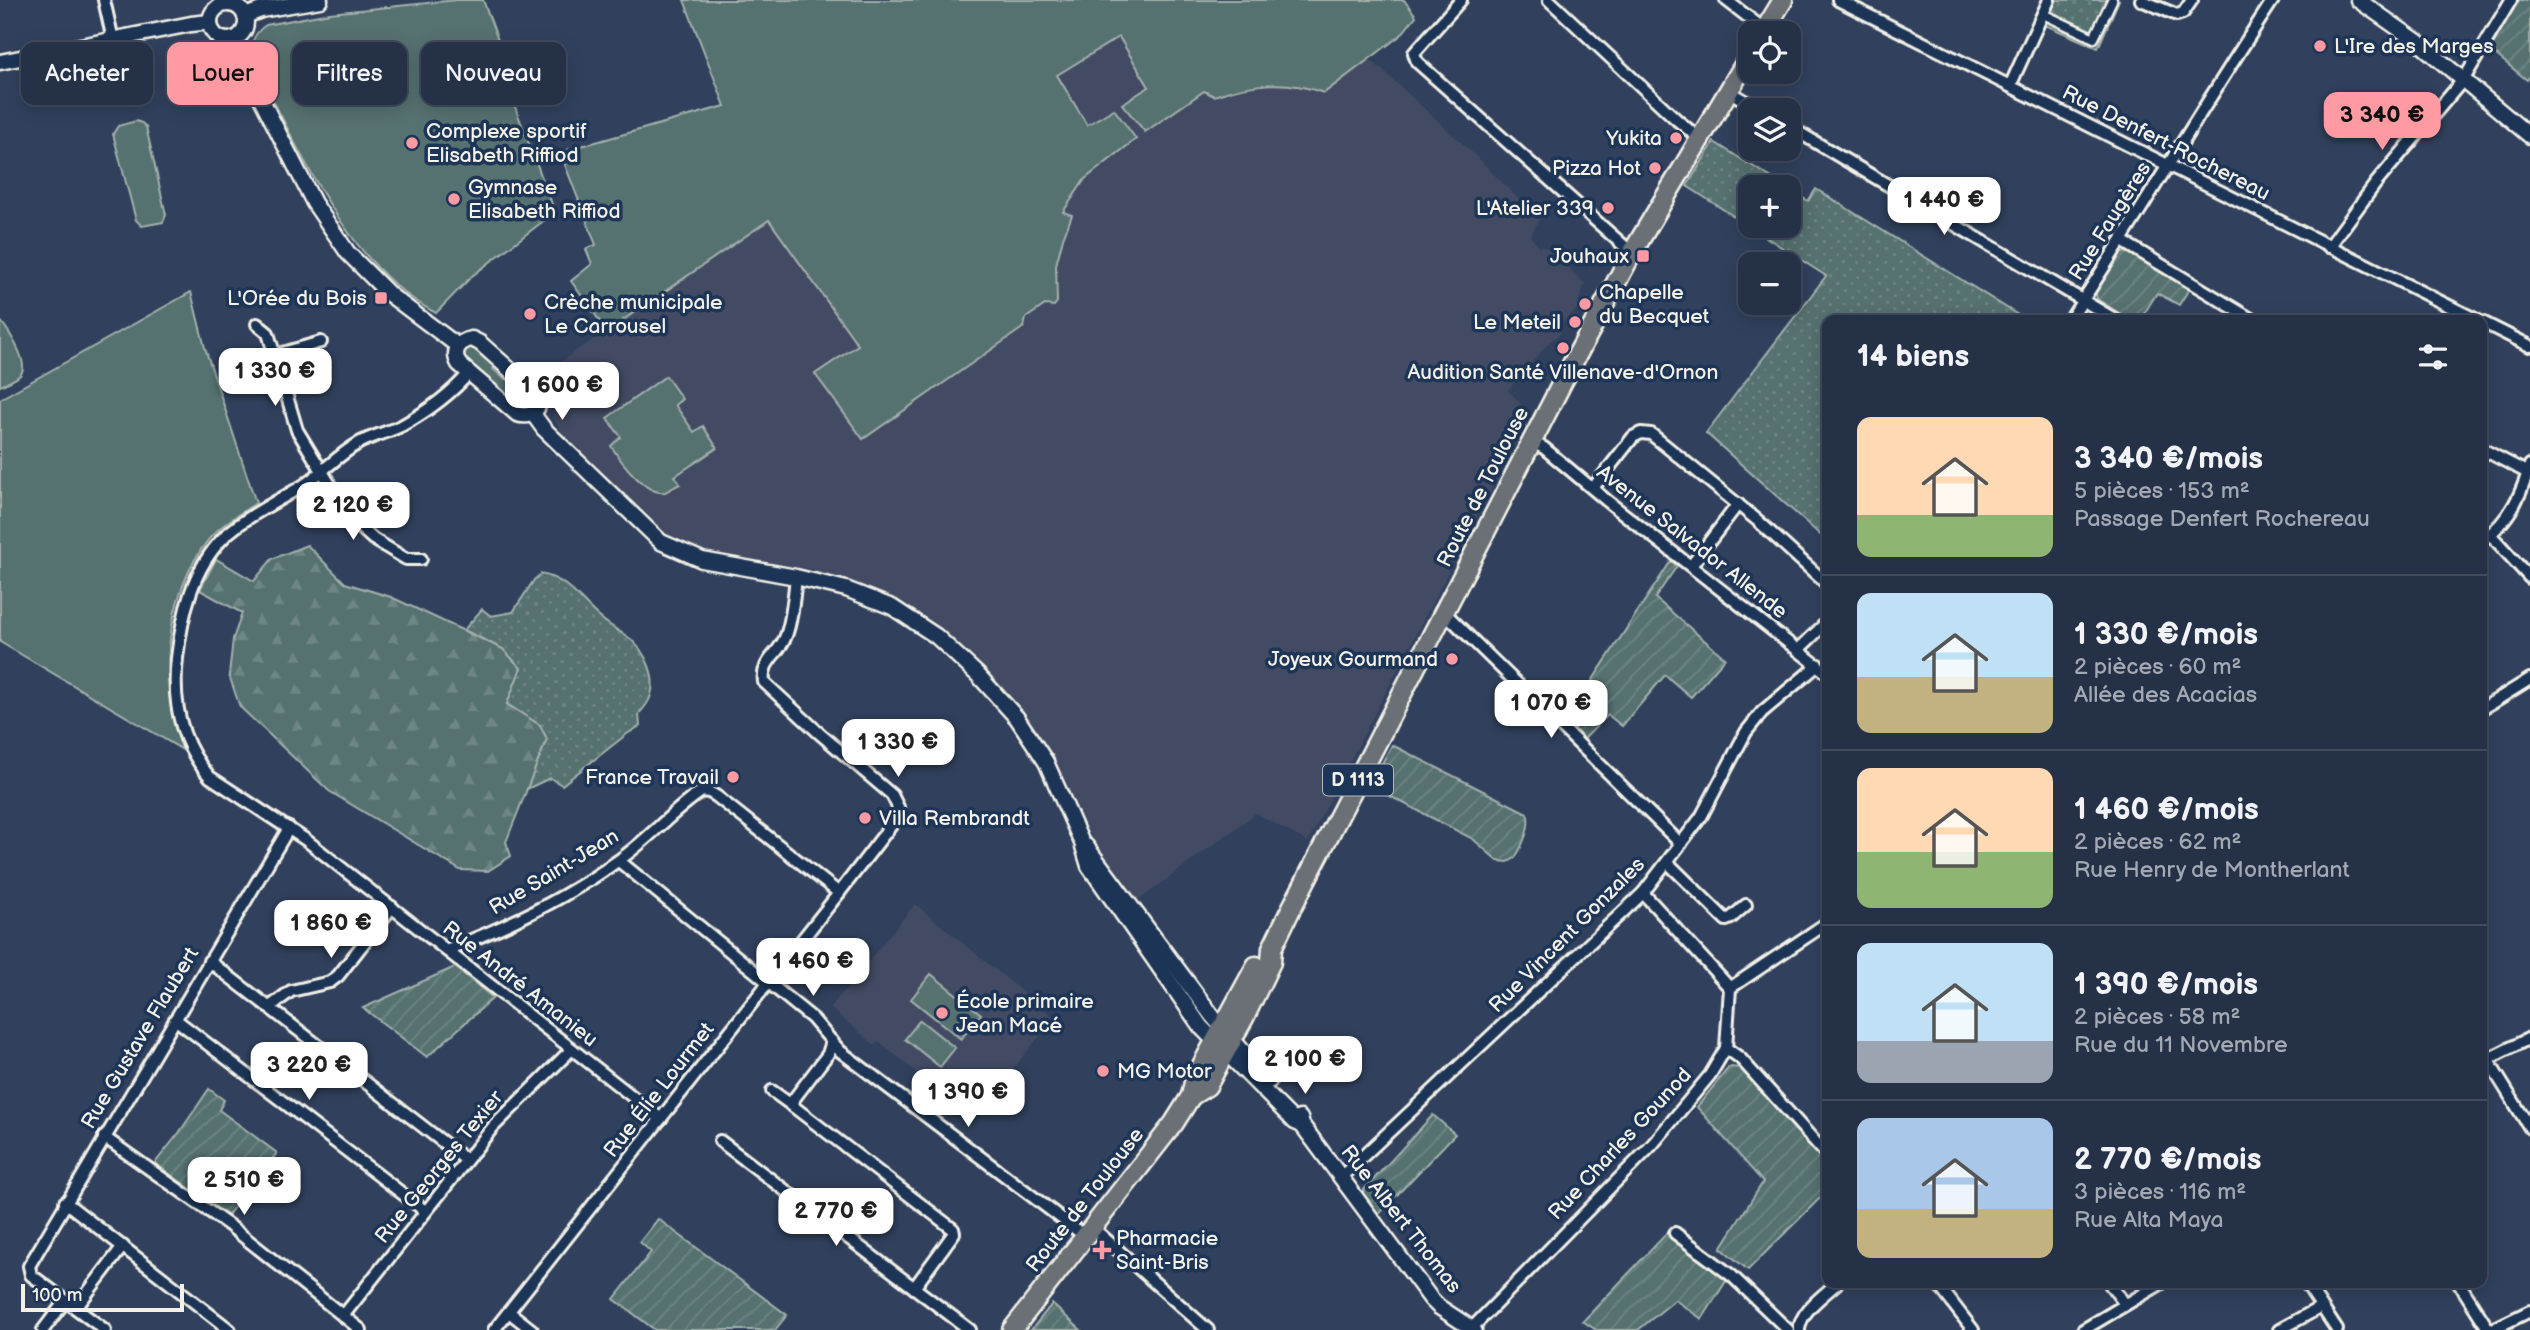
<!DOCTYPE html>
<html lang="fr">
<head>
<meta charset="utf-8">
<style>
  body { margin:0; font-family:"Balsamiq Sans",sans-serif; background:#2d394d; color:#f1f3f6; height:100vh; display:flex; flex-direction:column; font-size:26px; white-space:nowrap }
  * { box-sizing:border-box; margin:0 }
  p { font-size:23px; color:#a3a9b3 }
  .icon { flex:none; width:38px; height:38px; fill:none; stroke:currentColor; stroke-width:2; stroke-linecap:round; stroke-linejoin:round }
  .map { position:relative; flex:1; overflow:hidden }
  .sheet { position:absolute; left:1822px; top:315px; width:665px; height:973px; display:flex; flex-direction:column; background:#253146; border-radius:14px; box-shadow:0 4px 18px #0003,0 0 0 2px #424c5f }
  .sheet>* { flex:none }
  .banner { position:absolute; left:21px; top:42px; width:665px; height:63px; display:flex; gap:14px }
  .tools { position:absolute; left:1738px; top:21px; display:grid; gap:14px }
  .tools a { display:grid; place-items:center; width:63px; height:63px; border-radius:14px; background:#253146; box-shadow:0 4px 18px #0003,0 0 0 2px #424c5f; font-size:35px }
  .scale { position:absolute; left:21px; bottom:18px; width:163px; box-sizing:border-box; padding-left:7px; border:4px solid #f4f1e8; border-top:0; font-size:19px; line-height:24px; white-space:nowrap; color:#f4f1e8; -webkit-text-stroke:5px #1d3557; paint-order:stroke }
  .price { position:absolute; translate:-50% -60px; padding:0 16px; border-radius:14px; background:#fff; color:#222; font-size:23px; line-height:46px; filter:drop-shadow(0 2px 4px #0008) }
  .price::after { content:''; position:absolute; left:50%; top:42px; width:21px; height:16px; margin-left:-10px; background:inherit; clip-path:polygon(0 0,100% 0,50% 100%) }
  .price.selected { background:#ff9aa2; color:#111 }
  ul { padding:0; list-style:none }
  li { display:flex; align-items:center; gap:21px; height:175px; padding:0 35px }
  li+li { border-top:2px solid #424c5f }
  li span { display:grid; place-items:center; flex:none; width:196px; height:140px; border-radius:14px; color:#555 }
  li>.icon { margin-inline-start:auto }
  span .icon { width:84px; height:84px; fill:#fffc; stroke-width:1 }
  li b { font-size:30px }
  h2 { display:flex; justify-content:space-between; align-items:center; height:84px; padding:0 35px; font-size:30px }
  .chip { padding:0 24px; border-radius:14px; background:#253146; box-shadow:0 4px 18px #0003,0 0 0 2px #424c5f; font-size:24px; line-height:63px }
  .chip.selected { background:#ff9aa2; color:#111 }
  .map>svg:first-child { display:block }
  .built { fill:#434c64 }
  .grass { fill:#55716f; stroke:#a4b1ac; stroke-width:2 }
  .forest { fill:url(#forest-firs); stroke:#a4b1ac; stroke-width:2 }
  .park { fill:url(#park-dots); stroke:#a4b1ac; stroke-width:2 }
  .garden { fill:url(#garden-furrows); stroke:#a4b1ac; stroke-width:2 }
  .lines { fill:none; stroke-linecap:round; stroke-linejoin:round }
  .pedestrian-casing { stroke:#f4f1e8; stroke-width:13 }
  .minor-casing { stroke:#f4f1e8; stroke-width:16 }
  .tertiary-casing { stroke:#f4f1e8; stroke-width:19 }
  .primary-casing { stroke:#f4f1e8; stroke-width:23 }
  .pedestrian { stroke:#1d3557; stroke-width:8 }
  .minor { stroke:#1d3557; stroke-width:10 }
  .tertiary { stroke:#1d3557; stroke-width:14 }
  .primary { stroke:#6b7074; stroke-width:18 }
  .poi-dot { fill:#ff9aa2; stroke:#1d3557; stroke-width:2.5 }
  .labels { text-anchor:middle; dominant-baseline:central; stroke-width:7; stroke-linejoin:round; paint-order:stroke }
  .shield { fill:#1d3557; stroke:#b4b9bc; stroke-width:2 }
  .shield-label { font-size:19px; font-weight:bold; fill:#f4f1e8 }
  .poi-label { font-size:21px; fill:#f4f1e8; stroke:#1d3557; text-anchor:start }
  .street-label { font-size:21px; fill:#f4f1e8; stroke:#1d3557 }
</style>
</head>
<body>
<div class="map">
<svg width="2530" height="1330" viewBox="0 0 2530 1330">
  <defs>
    <pattern id="forest-firs" width="22" height="20" patternUnits="userSpaceOnUse" patternTransform="scale(1.75)"><rect width="22" height="20" fill="#55716f"/><path d="M5 1l3.5 6h-7zM16 11l3.5 6h-7z" fill="#6e8684"/></pattern>
    <pattern id="park-dots" width="8" height="8" patternUnits="userSpaceOnUse" patternTransform="scale(1.75)"><rect width="8" height="8" fill="#55716f"/><path d="M2 2h.1M6 6h.1" fill="none" stroke="#6e8684" stroke-width="1.8" stroke-linecap="round"/></pattern>
    <pattern id="garden-furrows" width="10" height="10" patternUnits="userSpaceOnUse" patternTransform="scale(1.75)"><rect width="10" height="10" fill="#55716f"/><path d="M-1 1l2-2M0 10L10 0M9 11l2-2" fill="none" stroke="#6e8684"/></pattern>
  </defs>
  <rect width="100%" height="100%" fill="#31415d"/>
  <filter id="ink" filterUnits="userSpaceOnUse"><feTurbulence type="fractalNoise" baseFrequency=".0143" numOctaves="2"/><feDisplacementMap in="SourceGraphic" scale="14" xChannelSelector="R" yChannelSelector="G"/><feConvolveMatrix kernelMatrix="1 2 1 2 8 2 1 2 1" color-interpolation-filters="sRGB"/></filter>
  <g filter="url(#ink)">
    <g class="built">
      <path d="M1090,0H1404L1416,16L1401,35L1369,58L1478,158L1539,220L1530,236L1540,248L1542,246L1555,254L1585,284L1578,302L1582,305L1556,327L1561,333L1550,341L1508,390L1530,414L1308,842L1256,813L1136,902L1098,849L1038,736L987,675L966,652L925,617L877,593L816,573L812,569L731,559L711,555L681,543L655,526L623,496L612,481L610,483L602,471L599,472L587,458L585,459L565,439L552,413L554,399L563,389L550,369Z"/>
      <path d="M915,904L1054,1018L970,1122L925,1086L928,1082L879,1041L875,1045L830,1008Z"/>
    </g>
    <g class="grass">
      <path d="M457,0H483L505,59L501,70L555,212L472,276L436,313C347,268 296,142 251,57C250,43 254,33 266,25L330,13Z"/>
      <path d="M684,0H1404L1416,16L1401,35L1324,93C1286,79 1251,83 1214,96L1204,91L1145,132L1122,104L1149,87L1119,37L1057,75L1087,125L1114,109L1136,139L1085,179L1063,212L1072,215L1063,238L1056,265L1057,302L1054,306L1045,305L1026,318L1024,327L863,439L815,374L858,345L769,220L607,331L571,281L592,264L586,249L596,245L560,152L725,106Z"/>
      <path d="M136,121L142,123L146,127L166,215L163,222L142,226L136,220L113,134L118,126Z"/>
      <path d="M191,292L205,348L256,503C239,514 222,524 209,539C165,593 157,688 183,750L0,642V399Z"/>
      <path d="M0,320C8,330 31,364 20,375C15,380 6,383 0,386Z"/>
      <path d="M467,346H475L495,364L493,369L505,379L510,377L533,399L532,404L529,408L519,407L464,357L462,354Z"/>
      <path d="M666,376L682,399L675,405L694,432L703,426L717,448L675,476L680,484C675,486 670,490 665,492C646,496 620,460 611,446L621,437L607,418Z"/>
      <path d="M931,974L981,1014L961,1039L911,999Z"/>
      <path d="M920,1020L955,1048L940,1067L905,1039Z"/>
    </g>
    <path class="forest" d="M307,545L345,583L391,597L503,649L521,668L507,704L540,725L547,739L506,842L511,856L488,871L460,870L329,791L240,707L229,675L233,639L242,613L200,590L216,559L254,581L272,559Z"/>
    <g class="park">
      <path d="M2054,0H2119L2098,48L2045,25Z"/>
      <path d="M1714,142L1786,187H1750V226H1788L1789,189L1808,201L1816,189L2026,320H1827V541L1706,433L1826,276L1687,186Z"/>
      <path d="M541,574C567,579 579,599 597,615C606,624 618,630 628,637C646,651 659,679 649,700C647,705 642,710 639,714L640,726L627,734L562,785L550,778L527,789L547,739L540,725L507,704L521,668L503,649L464,630L482,609L491,616L513,612L534,580Z"/>
    </g>
    <g class="garden">
      <path d="M2518,0H2530V76L2527,80L2489,49Z"/>
      <path d="M2127,252L2189,289L2179,305L2157,293L2140,320H2130L2097,299L2095,290L2118,254Z"/>
      <path d="M1671,561L1677,566L1655,598L1725,658L1691,697L1665,675L1622,726L1608,715L1584,739L1560,716L1584,693Z"/>
      <path d="M1392,745L1527,813C1532,826 1522,847 1515,858L1508,862L1498,861L1473,839L1382,792L1385,786L1373,780Z"/>
      <path d="M455,967L493,998L427,1057L363,1008Z"/>
      <path d="M1729,1067L1741,1068L1749,1077L1827,1165V1191L1748,1270L1721,1248L1763,1182L1697,1107Z"/>
      <path d="M209,1089L224,1100L219,1110L277,1153L227,1216L155,1163L179,1133Z"/>
      <path d="M1433,1115L1455,1134L1378,1215L1361,1193Z"/>
      <path d="M658,1219L787,1315L775,1330H655L614,1299L651,1252L640,1242Z"/>
      <path d="M1668,1232L1728,1278L1702,1319L1675,1300L1638,1330H1596L1583,1321Z"/>
      <path d="M1052,1304L1081,1330H1031Z"/>
    </g>
    <g class="lines">
      <g class="pedestrian-casing">
        <path id="pedestrian" d="M2043,14L2094,38L2112,0"/>
      </g>
      <g class="minor-casing">
        <g id="minor">
          <path d="M104,0L113,40"/>
          <path d="M1461,0L1414,53L1417,62L1632,253"/>
          <path d="M1549,0L1677,120L1700,139"/>
          <path d="M1726,0L1765,30"/>
          <path d="M1838,0L2477,320"/>
          <path d="M2141,0L2177,15L2183,13L2192,0"/>
          <path d="M2010,86L2049,0"/>
          <path d="M1728,91L1761,110"/>
          <path d="M1788,126L2116,320"/>
          <path d="M2122,241L2253,320"/>
          <path d="M2329,247L2376,183L2464,79L2511,0"/>
          <path d="M2070,320C2139,215 2203,106 2273,0"/>
          <path d="M2482,322L2530,346"/>
          <path d="M257,324L268,333L297,430L351,519L373,539L406,559H421"/>
          <path d="M276,355L321,342"/>
          <path d="M469,373C452,393 426,412 403,425C389,432 372,436 359,443C338,455 323,472 304,485C281,499 242,519 224,537C192,569 182,615 177,658C172,702 181,744 210,777L306,840L661,1119"/>
          <path d="M1532,442L1544,448L1606,500L1827,673"/>
          <path d="M2482,449L2528,473"/>
          <path d="M1593,488L1633,437L1641,433L1651,434L1757,520L1827,584"/>
          <path d="M2490,534L2530,578"/>
          <path d="M2482,540C2507,524 2522,494 2530,465"/>
          <path d="M1691,566L1738,504"/>
          <path d="M1444,612L1681,844"/>
          <path d="M1798,650L1827,622"/>
          <path d="M2482,709L2530,679"/>
          <path d="M619,861L812,1018L840,1051L1086,1237"/>
          <path d="M1667,862L1726,920L1731,918L1746,905"/>
          <path d="M1643,893L1730,988"/>
          <path d="M446,950C504,928 568,897 619,860C648,840 672,811 702,791L709,792L716,796L839,893"/>
          <path d="M209,961L466,1160"/>
          <path d="M271,1006L291,991L330,982L338,976L392,907"/>
          <path d="M175,1019L425,1211"/>
          <path d="M832,1041L828,1054L790,1104L953,1229L954,1233L914,1288"/>
          <path d="M1726,1048L1740,1058L1827,1155"/>
          <path d="M2482,1051L2530,1128"/>
          <path d="M2482,1062L2530,1038"/>
          <path d="M772,1091L790,1104"/>
          <path d="M104,1137L230,1226L361,1330"/>
          <path d="M720,1141L970,1330"/>
          <path d="M1341,1177L1643,893L1701,817L1746,732L1762,712L1818,665"/>
          <path d="M65,1202L230,1330"/>
          <path d="M1093,1228L1208,1330"/>
          <path d="M1675,1233L1732,1276L1788,1330"/>
          <path d="M1937,1283L1973,1330"/>
          <path d="M2109,1283L2125,1304"/>
          <path d="M2306,1283L2337,1330"/>
          <path d="M2459,1283L2489,1330"/>
          <path d="M76,1308L123,1246"/>
          <path d="M509,1312L532,1330"/>
          <path d="M343,1316L493,1127L572,1049"/>
          <path d="M43,1330L65,1301"/>
          <path d="M105,1330L31,1275L29,1266L289,828"/>
          <path d="M494,1330L839,893L896,819L898,807L892,795L819,733L764,682C761,661 778,655 785,638C792,623 794,594 796,577"/>
          <path d="M1470,1330L1652,1145L1710,1075L1726,1048L1730,988L1827,923"/>
          <path d="M1799,1330C1800,1311 1824,1295 1837,1283"/>
          <path d="M2083,1330L2162,1283"/>
          <path d="M2279,1330L2321,1307"/>
          <path d="M2491,1330L2530,1311"/>
        </g>
      </g>
      <g class="tertiary-casing">
        <g id="tertiary">
          <path d="M2358,0L2418,42L2530,136"/>
          <circle cx="228" cy="22" r="18"/>
          <path d="M245,16L261,10L320,0"/>
          <path d="M233,39L240,57L314,203L348,253L390,295L458,346"/>
          <path d="M0,62L191,24L210,22"/>
          <path d="M472,339L480,343L537,394C543,409 531,419 517,414L459,364C452,352 458,341 472,339Z"/>
          <path d="M533,414L544,429L661,542L702,560L796,577L846,589L892,607L936,636L978,675L1017,718L1046,762L1082,843L1089,866L1201,1027L1295,1122L1302,1125"/>
          <path d="M1086,846L1213,1017L1269,1081"/>
          <path d="M1300,1118L1302,1125L1431,1299L1439,1307L1474,1330"/>
        </g>
      </g>
      <g class="primary-casing">
        <g id="primary">
          <path d="M1763,33L1783,0"/>
          <path d="M1191,1096L1207,1086L1245,1016L1271,962L1272,948L1289,913L1562,383L1632,253L1750,55"/>
          <path d="M1012,1330L1174,1123L1191,1096L1195,1078L1256,966"/>
        </g>
      </g>
      <use href="#pedestrian" class="pedestrian"/>
      <use href="#minor" class="minor"/>
      <use href="#tertiary" class="tertiary"/>
      <use href="#primary" class="primary"/>
    </g>
  </g>
  <g class="poi-dot">
    <circle cx="2320" cy="46" r="7"/>
    <circle cx="1676" cy="138" r="7"/>
    <circle cx="412" cy="143" r="7"/>
    <circle cx="1655" cy="168" r="7"/>
    <circle cx="454" cy="199" r="7"/>
    <circle cx="1608" cy="208" r="7"/>
    <rect x="1636" y="249" width="14" height="14" rx="3.5"/>
    <rect x="374" y="291" width="14" height="14" rx="3.5"/>
    <circle cx="1585" cy="304" r="7"/>
    <circle cx="530" cy="314" r="7"/>
    <circle cx="1575" cy="322" r="7"/>
    <circle cx="1563" cy="348" r="7"/>
    <circle cx="1452" cy="659" r="7"/>
    <circle cx="733" cy="777" r="7"/>
    <circle cx="865" cy="818" r="7"/>
    <circle cx="942" cy="1013" r="7"/>
    <circle cx="1103" cy="1071" r="7"/>
    <path d="M1098.5 1239.5h7v7h7v7h-7v7h-7v-7h-7v-7h7z"/>
  </g>
  <g class="labels">
    <rect class="shield" x="1323" y="764.5" width="70" height="31" rx="5"/>
    <g class="shield-label">
      <text x="1358" y="780">D 1113</text>
    </g>
    <g class="poi-label">
      <text x="2334" y="46">L'Ire des Marges</text>
      <text x="426" y="131">Complexe sportif<tspan x="426" dy="24">Elisabeth Riffiod</tspan></text>
      <text x="1662" y="138" text-anchor="end">Yukita</text>
      <text x="1641" y="168" text-anchor="end">Pizza Hot</text>
      <text x="468" y="187">Gymnase<tspan x="468" dy="24">Elisabeth Riffiod</tspan></text>
      <text x="1594" y="208" text-anchor="end">L'Atelier 339</text>
      <text x="1629" y="256" text-anchor="end">Jouhaux</text>
      <text x="1599" y="292">Chapelle<tspan x="1599" dy="24">du Becquet</tspan></text>
      <text x="367" y="298" text-anchor="end">L'Orée du Bois</text>
      <text x="544" y="302">Crèche municipale<tspan x="544" dy="24">Le Carrousel</tspan></text>
      <text x="1561" y="322" text-anchor="end">Le Meteil</text>
      <text x="1563" y="372" text-anchor="middle">Audition Santé Villenave-d'Ornon</text>
      <text x="1438" y="659" text-anchor="end">Joyeux Gourmand</text>
      <text x="719" y="777" text-anchor="end">France Travail</text>
      <text x="879" y="818">Villa Rembrandt</text>
      <text x="956" y="1001">École primaire<tspan x="956" dy="24">Jean Macé</tspan></text>
      <text x="1117" y="1071">MG Motor</text>
      <text x="1116" y="1238">Pharmacie<tspan x="1116" dy="24">Saint-Bris</tspan></text>
    </g>
    <g class="street-label">
      <text transform="translate(2166 143) rotate(27)">Rue Denfert-Rochereau</text>
      <text transform="translate(2110 221) rotate(-58)">Rue Faugères</text>
      <text transform="translate(1483 487) rotate(-63)">Route de Toulouse</text>
      <text transform="translate(1692 542) rotate(38)">Avenue Salvador Allende</text>
      <text transform="translate(554 872) rotate(-31)">Rue Saint-Jean</text>
      <text transform="translate(1567 935) rotate(-45)">Rue Vincent Gonzales</text>
      <text transform="translate(520 984) rotate(38)">Rue André Amanieu</text>
      <text transform="translate(140 1038) rotate(-59)">Rue Gustave Flaubert</text>
      <text transform="translate(659 1090) rotate(-52)">Rue Élie Lourmet</text>
      <text transform="translate(1620 1144) rotate(-47)">Rue Charles Gounod</text>
      <text transform="translate(439 1167) rotate(-51)">Rue Georges Texier</text>
      <text transform="translate(1085 1200) rotate(-52)">Route de Toulouse</text>
      <text transform="translate(1401 1219) rotate(52)">Rue Albert Thomas</text>
    </g>
  </g>
</svg>
<div class="tools">
<a><svg class="icon" aria-label="locate" viewBox="0 0 24 24"><circle cx="12" cy="12" r="6"/><path d="M12 2v4M12 18v4M2 12h4M18 12h4"/></svg></a>
<a><svg class="icon" aria-label="layers" viewBox="0 0 24 24"><path d="M12 4l9 5-9 5-9-5zM3 14l9 5 9-5"/></svg></a>
<a>+</a>
<a>−</a>
</div>
<div class="scale">100 m</div>
<b class="price selected" style="left:2382px;top:152px">3 340 €</b>
<b class="price" style="left:1944px;top:237px">1 440 €</b>
<b class="price" style="left:275px;top:408px">1 330 €</b>
<b class="price" style="left:562px;top:422px">1 600 €</b>
<b class="price" style="left:353px;top:542px">2 120 €</b>
<b class="price" style="left:1551px;top:740px">1 070 €</b>
<b class="price" style="left:898px;top:779px">1 330 €</b>
<b class="price" style="left:331px;top:960px">1 860 €</b>
<b class="price" style="left:813px;top:998px">1 460 €</b>
<b class="price" style="left:1305px;top:1096px">2 100 €</b>
<b class="price" style="left:309px;top:1102px">3 220 €</b>
<b class="price" style="left:968px;top:1129px">1 390 €</b>
<b class="price" style="left:244px;top:1217px">2 510 €</b>
<b class="price" style="left:836px;top:1248px">2 770 €</b>
<div class="banner">
<a class="chip">Acheter</a>
<a class="chip selected">Louer</a>
<a class="chip">Filtres</a>
<a class="chip">Nouveau</a>
</div>
<section class="sheet">
<h2>14 biens<svg class="icon" aria-label="filters" viewBox="0 0 24 24"><path d="M4 7h16M4 17h16"/><circle cx="9" cy="7" r="2"/><circle cx="15" cy="17" r="2"/></svg></h2>
<ul>
<li><span style="background:linear-gradient(#ffd9b3 70%,#8fb573 0)"><svg class="icon" aria-label="home" viewBox="0 0 24 24"><path d="M3 11l9-7 9 7M6 9v11h12V9"/></svg></span><div><b>3 340 €/mois</b><p>5 pièces · 153 m²</p><p>Passage Denfert Rochereau</p></div></li>
<li><span style="background:linear-gradient(#bfe0f5 60%,#c2b280 0)"><svg class="icon" aria-label="home" viewBox="0 0 24 24"><path d="M3 11l9-7 9 7M6 9v11h12V9"/></svg></span><div><b>1 330 €/mois</b><p>2 pièces · 60 m²</p><p>Allée des Acacias</p></div></li>
<li><span style="background:linear-gradient(#ffd9b3 60%,#8fb573 0)"><svg class="icon" aria-label="home" viewBox="0 0 24 24"><path d="M3 11l9-7 9 7M6 9v11h12V9"/></svg></span><div><b>1 460 €/mois</b><p>2 pièces · 62 m²</p><p>Rue Henry de Montherlant</p></div></li>
<li><span style="background:linear-gradient(#bfe0f5 70%,#9aa5b1 0)"><svg class="icon" aria-label="home" viewBox="0 0 24 24"><path d="M3 11l9-7 9 7M6 9v11h12V9"/></svg></span><div><b>1 390 €/mois</b><p>2 pièces · 58 m²</p><p>Rue du 11 Novembre</p></div></li>
<li><span style="background:linear-gradient(#a9c7e8 65%,#c2b280 0)"><svg class="icon" aria-label="home" viewBox="0 0 24 24"><path d="M3 11l9-7 9 7M6 9v11h12V9"/></svg></span><div><b>2 770 €/mois</b><p>3 pièces · 116 m²</p><p>Rue Alta Maya</p></div></li>
</ul>
</section>
</div>
</body>
</html>
